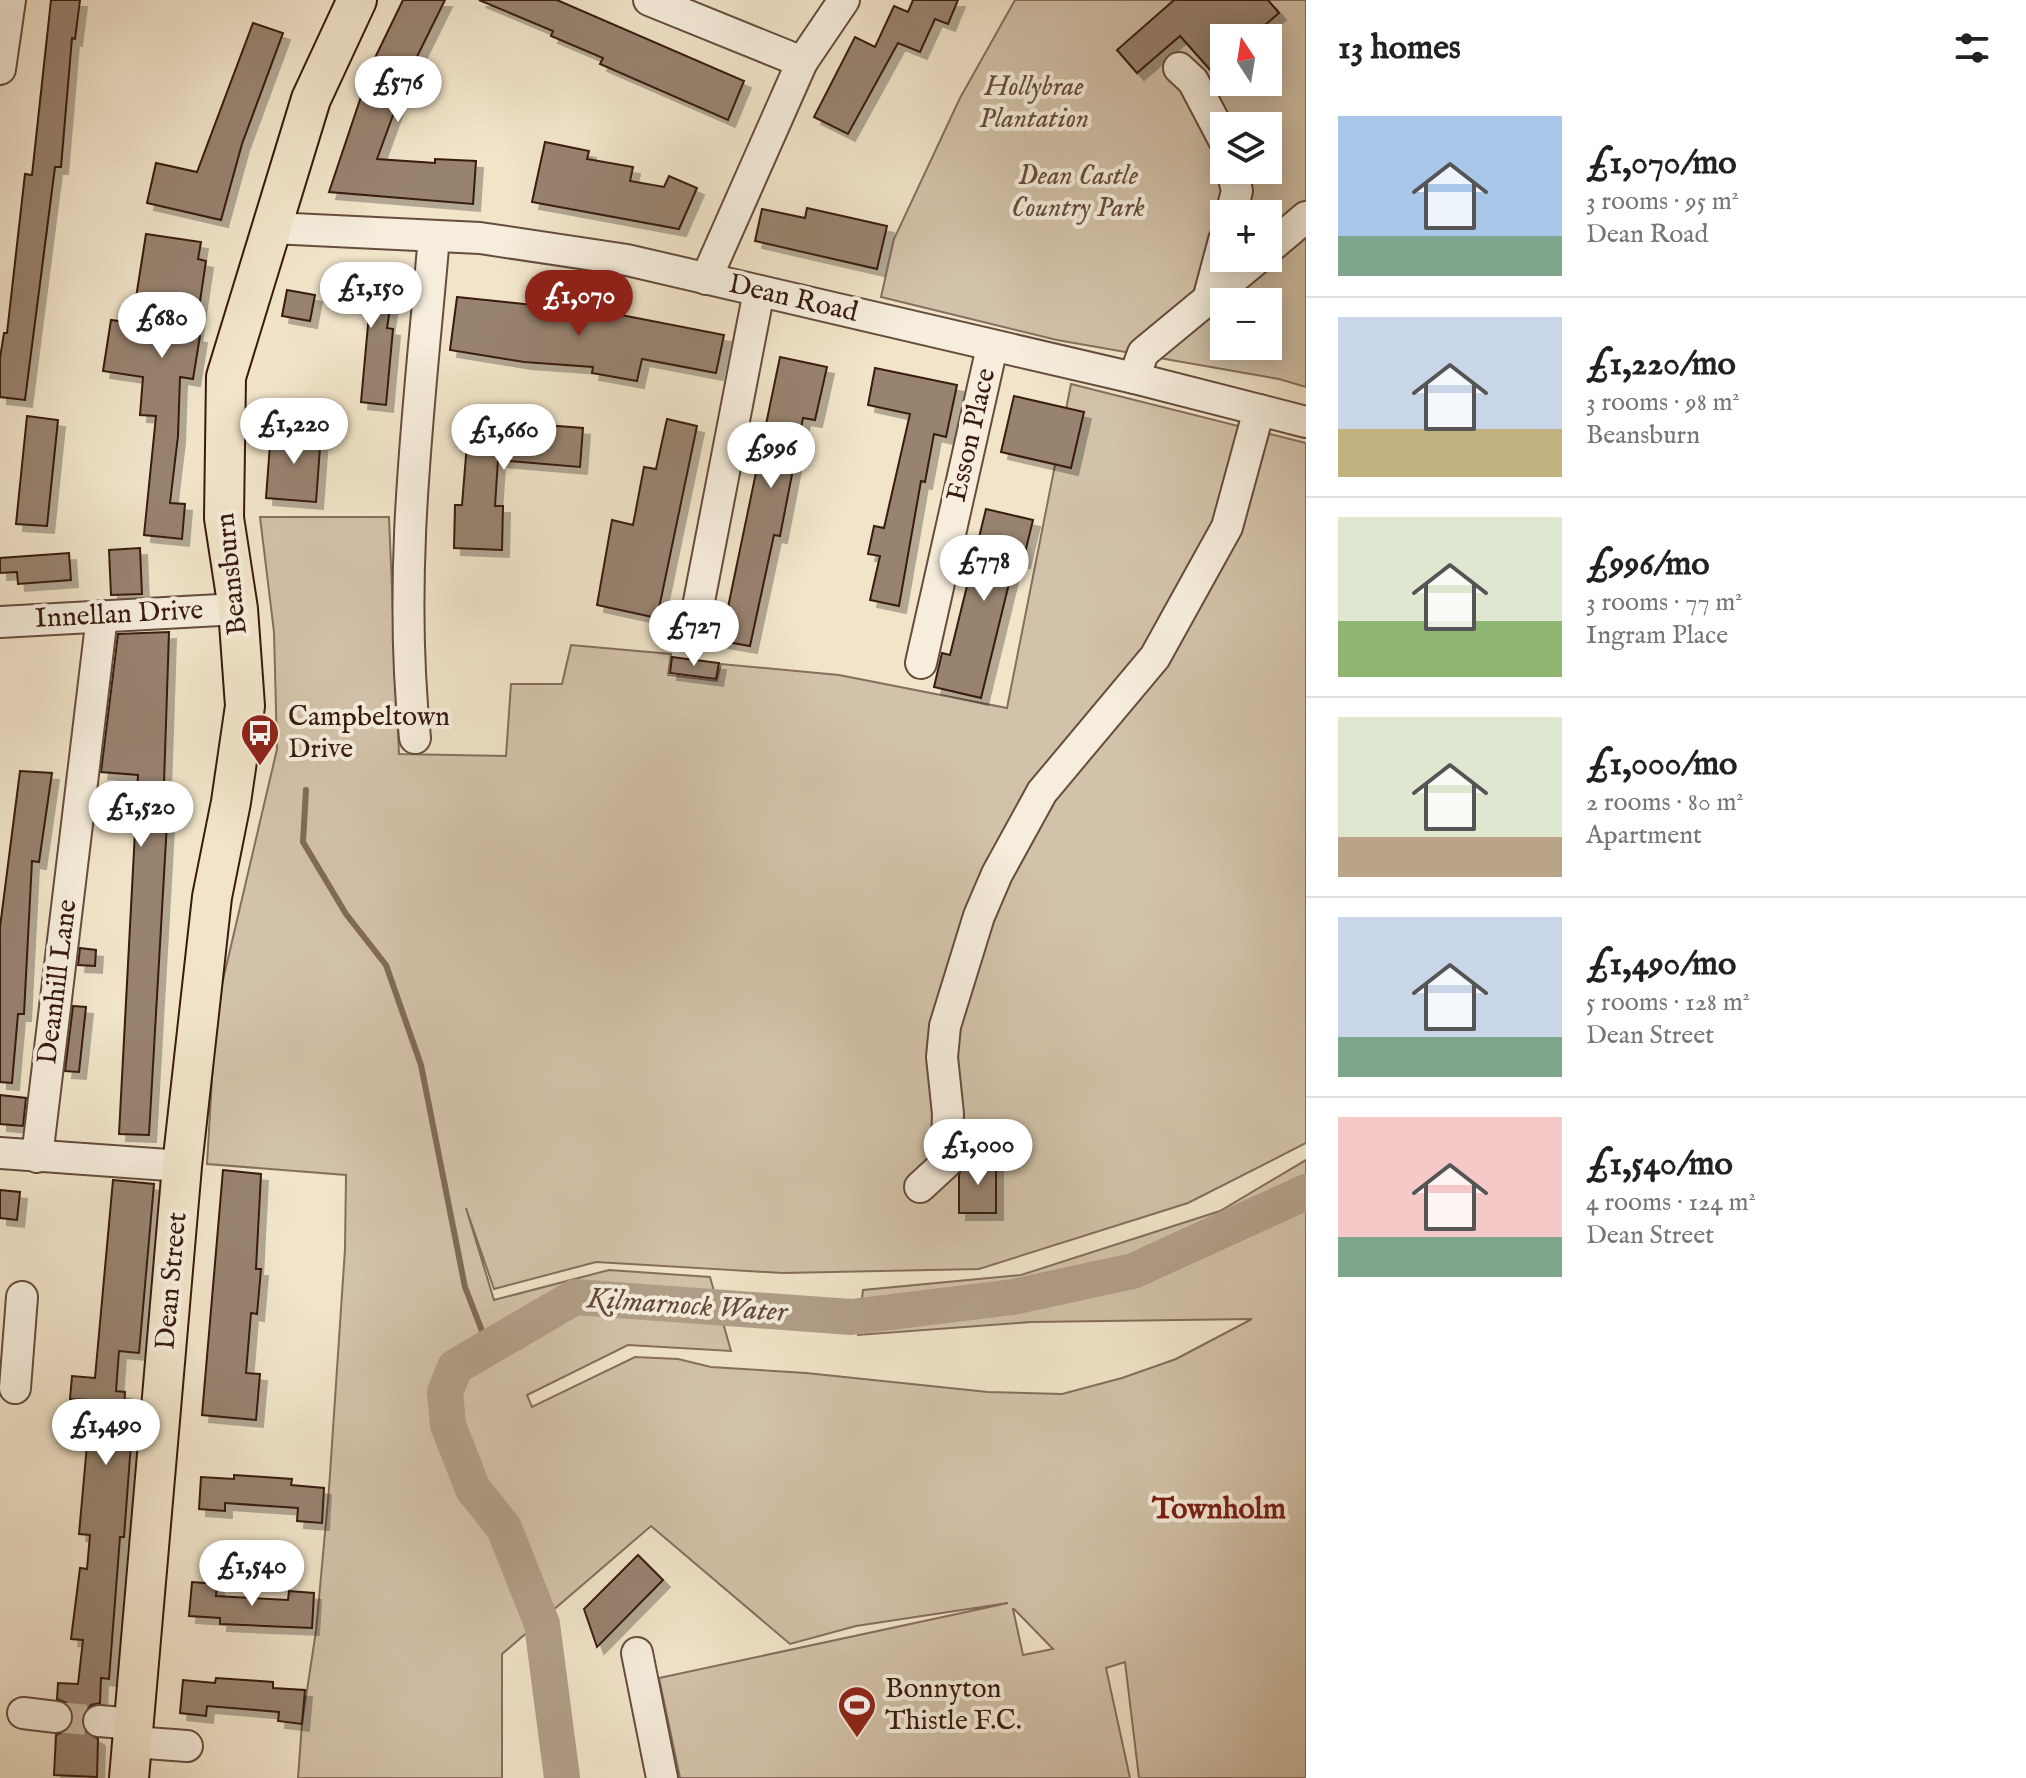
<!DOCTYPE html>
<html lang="en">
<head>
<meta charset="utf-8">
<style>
  body { margin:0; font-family:"IM FELL English",serif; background:#f2f2f2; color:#222; height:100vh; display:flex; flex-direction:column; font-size:30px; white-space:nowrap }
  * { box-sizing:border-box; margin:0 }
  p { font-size:26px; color:#767676 }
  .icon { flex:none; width:44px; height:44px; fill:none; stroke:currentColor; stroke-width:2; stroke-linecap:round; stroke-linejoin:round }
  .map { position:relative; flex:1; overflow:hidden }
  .panel { display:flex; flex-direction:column; background:#fff; width:720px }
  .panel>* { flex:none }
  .needle { width:52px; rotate:348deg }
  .controls { position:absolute; left:1210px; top:24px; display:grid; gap:16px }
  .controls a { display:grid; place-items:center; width:72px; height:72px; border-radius:0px; background:#fff; box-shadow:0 4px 20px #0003; font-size:40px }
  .price { position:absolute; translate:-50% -68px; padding:0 18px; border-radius:28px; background:#fff; color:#222; font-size:26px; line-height:52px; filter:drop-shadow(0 2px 4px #0008) }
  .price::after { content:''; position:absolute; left:50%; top:48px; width:24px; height:18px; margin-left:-12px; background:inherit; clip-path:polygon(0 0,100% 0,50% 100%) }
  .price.selected { background:#8f2418; color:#fff }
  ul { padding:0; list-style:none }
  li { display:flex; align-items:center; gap:24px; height:200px; padding:0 32px }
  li+li { border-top:2px solid #e0e0e0 }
  li span { display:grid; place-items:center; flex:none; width:224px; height:160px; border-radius:0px; color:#555 }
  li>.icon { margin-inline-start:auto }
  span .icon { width:96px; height:96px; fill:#fffc; stroke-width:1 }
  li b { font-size:34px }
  h2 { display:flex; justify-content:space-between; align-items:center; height:96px; padding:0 32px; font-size:34px }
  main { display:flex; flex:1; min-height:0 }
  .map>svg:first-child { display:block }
  .green { fill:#d2c2a9; stroke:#856e5c; stroke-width:2; fill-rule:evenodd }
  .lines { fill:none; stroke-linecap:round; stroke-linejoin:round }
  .stream { stroke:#816a58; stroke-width:6 }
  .river { stroke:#b29f89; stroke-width:36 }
  .building { fill:#98836f; stroke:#381a0e; stroke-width:2; filter:url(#shadow) }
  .minor-tunnel { stroke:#ccbca4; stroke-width:30; stroke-dasharray:30 15; stroke-linecap:butt }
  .minor-casing { stroke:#664c3d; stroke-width:34 }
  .major-casing { stroke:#381a0e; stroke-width:42 }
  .minor { stroke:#f6eddc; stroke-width:30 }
  .major { stroke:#f1e4c9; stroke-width:38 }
  .labels { text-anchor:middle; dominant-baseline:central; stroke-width:8; stroke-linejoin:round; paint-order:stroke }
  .park-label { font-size:28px; font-style:italic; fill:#664c3c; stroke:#f6eddc }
  .street-label { font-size:28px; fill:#381a0e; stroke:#f6eddc }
  .poi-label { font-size:28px; fill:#381a0e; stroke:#f6eddc; text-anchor:start }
  .water-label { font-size:30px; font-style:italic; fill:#634939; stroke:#f6eddc }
  .neighbourhood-label { font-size:30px; font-weight:bold; fill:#7a1f14; stroke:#f6eddc }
</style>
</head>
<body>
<main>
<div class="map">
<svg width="1306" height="1778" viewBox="0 0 1306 1778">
  <defs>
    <filter id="shadow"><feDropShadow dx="7" dy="7" stdDeviation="0" flood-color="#0004"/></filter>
  </defs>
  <rect width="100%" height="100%" fill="#f1e4c9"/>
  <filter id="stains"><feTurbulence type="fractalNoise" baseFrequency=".0025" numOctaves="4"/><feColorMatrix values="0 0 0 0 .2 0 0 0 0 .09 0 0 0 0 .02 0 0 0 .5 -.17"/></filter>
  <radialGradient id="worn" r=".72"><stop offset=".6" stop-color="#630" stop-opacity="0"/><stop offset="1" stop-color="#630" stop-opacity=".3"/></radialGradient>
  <g class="green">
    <path d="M1015,0H1306V387L1279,379L1057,340L881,297L894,239L960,98ZM1224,38H1268V82H1224ZM1224,126H1268V170H1224ZM1224,214H1268V258H1224ZM1224,302H1268V346H1224Z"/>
    <path d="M1071,384L1306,443V1143L1188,1203L979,1269L783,1273L596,1262L494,1289L466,1208L494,1300L609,1270L710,1277L731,1351L628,1345L527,1395L532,1407L635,1357L678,1359L711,1367L806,1373L988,1392L1062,1394L1122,1378L1176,1359L1252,1319L1031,1322L858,1335L863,1290L1021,1275L1220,1211L1306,1160V1778H1139L1125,1662L1106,1668L1130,1778H680L659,1678L1008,1603L856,1626L790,1644L651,1526L502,1654V1778H298L302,1723L316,1631L329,1489L345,1249L346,1175L207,1164L216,1010L277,749L274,632L260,517H389L399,754L506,756L511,684H562L571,645L671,654L668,675L717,681L721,664L839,675L1007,708ZM1013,1609H1014L1053,1649L1023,1655Z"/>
  </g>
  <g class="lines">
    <path class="stream" d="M306,790L303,842L346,914L386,965L421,1065L465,1287L489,1349"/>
    <path class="river" d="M562,1778L542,1624L504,1528L473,1489L448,1425L445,1392L455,1367L575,1297L851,1317L1013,1297L1133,1271L1306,1192"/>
  </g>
  <g class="building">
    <path d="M51,0H80L75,39L72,38L61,167H55L25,400L0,397V358L4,333H7L25,174L32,175Z"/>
    <path d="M403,0H445L407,77L377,159L435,163V159L476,161L473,204L329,192L372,64Z"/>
    <path d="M479,0H557L744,81L728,120L600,64L603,58L551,36L553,31Z"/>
    <path d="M913,0H958L948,24L935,19L920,52L898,43L848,134L814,117L855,37L875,47L894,6L908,12Z"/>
    <path d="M1174,0H1268L1279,13L1250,38H1224V61L1212,72L1180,36L1137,73L1117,50Z"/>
    <path d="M253,23L283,33L242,144L221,220L147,203L156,163L197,172Z"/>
    <path d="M545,142L589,151L587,159L633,167L630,181L664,187L669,176L697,188L679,229L532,202Z"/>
    <path d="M807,208L887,226L877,269L755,241L762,209L805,218Z"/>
    <path d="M146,234L201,242L198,259L206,261L195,335L200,336L193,379L180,377L178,436L170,503L185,504L182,539L144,535L156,416L140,415L143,377L103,371L111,320L132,323Z"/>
    <path d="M330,273L394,283L387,328L393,329L386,405L361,402L370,303L327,297Z"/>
    <path d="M287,290L315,295L310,321L282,316Z"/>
    <path d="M457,297L611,313L724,335L716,373L642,359L637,381L592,373L593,367L524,362L450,350Z"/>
    <path d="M780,357L827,367L815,420L803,418L780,536L774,535L750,646L721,641Z"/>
    <path d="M875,368L957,385L946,437L934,434L925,482L921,481L899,606L870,600L880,556L868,554L874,526L884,528L910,414L868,405Z"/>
    <path d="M1014,396L1084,412L1071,468L1001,452Z"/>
    <path d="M27,416L58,420L47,526L16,524Z"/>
    <path d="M469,419L583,428L580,467L498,460L495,506H503L502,550L454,548L455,505H462Z"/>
    <path d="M667,419L697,426L657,618L597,605L612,520L633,525L644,467L656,469Z"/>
    <path d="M271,431L321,434L316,502L266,498Z"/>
    <path d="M986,509L1033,520L1023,561L1015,559L981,698L934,687L942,653L950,655Z"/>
    <path d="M140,548L142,594L111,595L109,550Z"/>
    <path d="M69,553L71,580L18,584L17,572L0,573V558Z"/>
    <path d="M169,632L164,784H168L167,823L149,1135L119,1134L138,775L101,772L118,634Z"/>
    <path d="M672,657L719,663L716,679L670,673Z"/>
    <path d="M20,771L52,773L39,862L32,861L24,1014H18L12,1083L0,1082V927Z"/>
    <path d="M80,948L96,950L95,966L78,965Z"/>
    <path d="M73,1006L86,1007L79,1072L65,1071Z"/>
    <path d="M0,1095L26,1098L23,1126L0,1124Z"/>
    <path d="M964,1160H996V1213H959V1175Z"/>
    <path d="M223,1170L261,1174L256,1269H261L257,1314L251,1313L246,1373L260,1374L256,1420L202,1415Z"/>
    <path d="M113,1180L154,1184L139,1353L119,1351L116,1391L125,1392L123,1429L132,1430L124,1537H120L109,1679L101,1678L100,1703L91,1705L81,1719L83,1729L98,1739L97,1777L54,1775L56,1735L70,1728L74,1720L67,1703L57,1699L58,1683L78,1684L83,1640L71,1639L80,1568L87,1569L90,1535L79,1534L91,1400L70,1399L72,1376L95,1378Z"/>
    <path d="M0,1190L20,1192L17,1220L0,1218Z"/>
    <path d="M234,1475L292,1479L291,1485L324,1488L322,1523L297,1521L298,1508L225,1503V1511L199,1509L201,1477L234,1479Z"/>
    <path d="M638,1555L663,1580L597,1647L584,1609Z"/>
    <path d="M192,1582L217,1584L216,1596L288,1600L289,1591L314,1593L312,1628L220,1624V1618L189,1616Z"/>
    <path d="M216,1678L273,1682V1688L305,1690L302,1724L278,1721L279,1712L207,1706L206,1716L180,1713L183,1680L215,1683Z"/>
  </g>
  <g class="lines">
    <path class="minor-tunnel" d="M56,1717L99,1721"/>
    <g class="minor-casing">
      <g id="minor">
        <path d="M649,0L802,62"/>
        <path d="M1179,68L1193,81L1224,140"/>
        <path d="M0,69L10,0"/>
        <path d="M1231,214L1237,191L1232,170"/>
        <path d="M272,228L480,238L627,260L1134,378L1306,422"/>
        <path d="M1268,249L1306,217"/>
        <path d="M706,279L802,62L844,0"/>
        <path d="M1208,300L1224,240"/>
        <path d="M1134,378L1143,353L1258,258"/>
        <path d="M0,622L238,609"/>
        <path d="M695,622L759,291"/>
        <path d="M921,663L992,347"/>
        <path d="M415,738C397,571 420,403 434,236"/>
        <path d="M0,1153L182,1166"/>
        <path d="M37,1157L102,616"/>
        <path d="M920,1187L946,1163L948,1114L942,1057L945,1026L979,916L997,874L1042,792L1155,657L1227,527L1259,410"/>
        <path d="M15,1388L22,1297"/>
        <path d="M637,1653L662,1778"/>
        <path d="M23,1713L56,1717"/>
        <path d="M99,1721L135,1724"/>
        <path d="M133,1742L187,1746"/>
      </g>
    </g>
    <g class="major-casing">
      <path id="major" d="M129,1778L182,1166L212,897L231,802L245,706L238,609L224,518L226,377L311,99L357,0"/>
    </g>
    <use href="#minor" class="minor"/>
    <use href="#major" class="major"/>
  </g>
  <defs>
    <g id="bus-pin" transform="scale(2)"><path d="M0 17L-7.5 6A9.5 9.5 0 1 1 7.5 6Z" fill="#8f2418" stroke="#f6eddc"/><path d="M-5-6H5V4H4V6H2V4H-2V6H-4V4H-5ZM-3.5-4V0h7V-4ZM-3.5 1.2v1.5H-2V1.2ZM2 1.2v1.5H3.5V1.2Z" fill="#fff"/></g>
    <g id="stadium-pin" transform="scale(2)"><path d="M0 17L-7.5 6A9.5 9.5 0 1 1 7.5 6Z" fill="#8f2418" stroke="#f6eddc"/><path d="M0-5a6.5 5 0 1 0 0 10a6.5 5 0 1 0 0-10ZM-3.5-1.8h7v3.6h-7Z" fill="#fff"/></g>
  </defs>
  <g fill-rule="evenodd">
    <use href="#bus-pin" x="260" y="733"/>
    <use href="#stadium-pin" x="857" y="1705"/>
  </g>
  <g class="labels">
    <g class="park-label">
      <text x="1034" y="87">Hollybrae<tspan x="1034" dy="32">Plantation</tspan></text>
      <text x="1078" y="176">Dean Castle<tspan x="1078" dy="32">Country Park</tspan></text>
    </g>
    <g class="street-label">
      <text transform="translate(793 299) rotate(13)">Dean Road</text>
      <text transform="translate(972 435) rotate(-77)">Esson Place</text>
      <text transform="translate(232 574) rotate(-96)">Beansburn</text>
      <text transform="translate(119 615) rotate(-3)">Innellan Drive</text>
      <text transform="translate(58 982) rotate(-83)">Deanhill Lane</text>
      <text transform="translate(172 1281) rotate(-85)">Dean Street</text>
    </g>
    <g class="poi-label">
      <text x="288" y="717">Campbeltown<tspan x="288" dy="32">Drive</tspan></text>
      <text x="885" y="1689">Bonnyton<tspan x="885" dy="32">Thistle F.C.</tspan></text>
    </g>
    <g class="water-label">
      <text transform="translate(687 1306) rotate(4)">Kilmarnock Water</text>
    </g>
    <g class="neighbourhood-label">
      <text x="1219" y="1510">Townholm</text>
    </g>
  </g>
  <rect width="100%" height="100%" filter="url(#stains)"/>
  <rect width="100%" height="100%" fill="url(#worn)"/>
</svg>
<div class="controls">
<a><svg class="needle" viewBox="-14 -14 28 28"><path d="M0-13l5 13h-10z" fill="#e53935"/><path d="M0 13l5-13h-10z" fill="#767676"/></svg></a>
<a><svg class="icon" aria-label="layers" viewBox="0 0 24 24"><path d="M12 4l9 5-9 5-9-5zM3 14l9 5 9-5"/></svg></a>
<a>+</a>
<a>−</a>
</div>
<b class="price" style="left:398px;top:124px">£576</b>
<b class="price" style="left:371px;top:330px">£1,150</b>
<b class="price selected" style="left:579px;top:338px">£1,070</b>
<b class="price" style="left:162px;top:360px">£680</b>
<b class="price" style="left:294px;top:466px">£1,220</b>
<b class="price" style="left:504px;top:472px">£1,660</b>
<b class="price" style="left:771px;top:490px">£996</b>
<b class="price" style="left:984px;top:603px">£778</b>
<b class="price" style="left:694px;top:668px">£727</b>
<b class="price" style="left:141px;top:849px">£1,520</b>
<b class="price" style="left:978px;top:1187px">£1,000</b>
<b class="price" style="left:106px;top:1467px">£1,490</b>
<b class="price" style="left:252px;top:1608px">£1,540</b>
</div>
<section class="panel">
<h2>13 homes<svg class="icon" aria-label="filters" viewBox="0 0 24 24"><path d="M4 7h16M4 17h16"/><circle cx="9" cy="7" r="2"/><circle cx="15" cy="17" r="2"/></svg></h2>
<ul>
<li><span style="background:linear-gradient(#a9c7e8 75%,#7fa58c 0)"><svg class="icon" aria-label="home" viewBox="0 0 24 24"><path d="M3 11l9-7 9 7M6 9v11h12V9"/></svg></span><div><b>£1,070/mo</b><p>3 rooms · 95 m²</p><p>Dean Road</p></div></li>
<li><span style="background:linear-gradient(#c9d6e8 70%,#c2b280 0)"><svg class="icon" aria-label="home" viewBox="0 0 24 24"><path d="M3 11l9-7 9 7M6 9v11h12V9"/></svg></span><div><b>£1,220/mo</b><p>3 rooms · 98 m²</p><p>Beansburn</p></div></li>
<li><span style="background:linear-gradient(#dfe7d0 65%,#8fb573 0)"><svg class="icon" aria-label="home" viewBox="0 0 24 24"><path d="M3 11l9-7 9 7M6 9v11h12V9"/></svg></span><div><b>£996/mo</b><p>3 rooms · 77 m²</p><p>Ingram Place</p></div></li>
<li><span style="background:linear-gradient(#dfe7d0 75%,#b9a48a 0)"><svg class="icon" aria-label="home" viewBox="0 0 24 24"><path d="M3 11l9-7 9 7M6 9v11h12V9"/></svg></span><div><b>£1,000/mo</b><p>2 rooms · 80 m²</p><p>Apartment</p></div></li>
<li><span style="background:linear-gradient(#c9d6e8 75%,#7fa58c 0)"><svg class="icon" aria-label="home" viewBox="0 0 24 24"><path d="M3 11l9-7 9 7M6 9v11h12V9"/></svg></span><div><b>£1,490/mo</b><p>5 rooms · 128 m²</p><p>Dean Street</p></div></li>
<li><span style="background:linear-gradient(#f6c9c9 75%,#7fa58c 0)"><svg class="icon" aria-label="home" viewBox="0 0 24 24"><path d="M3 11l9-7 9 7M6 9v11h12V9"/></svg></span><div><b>£1,540/mo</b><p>4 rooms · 124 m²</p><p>Dean Street</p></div></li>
</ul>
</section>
</main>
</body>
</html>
